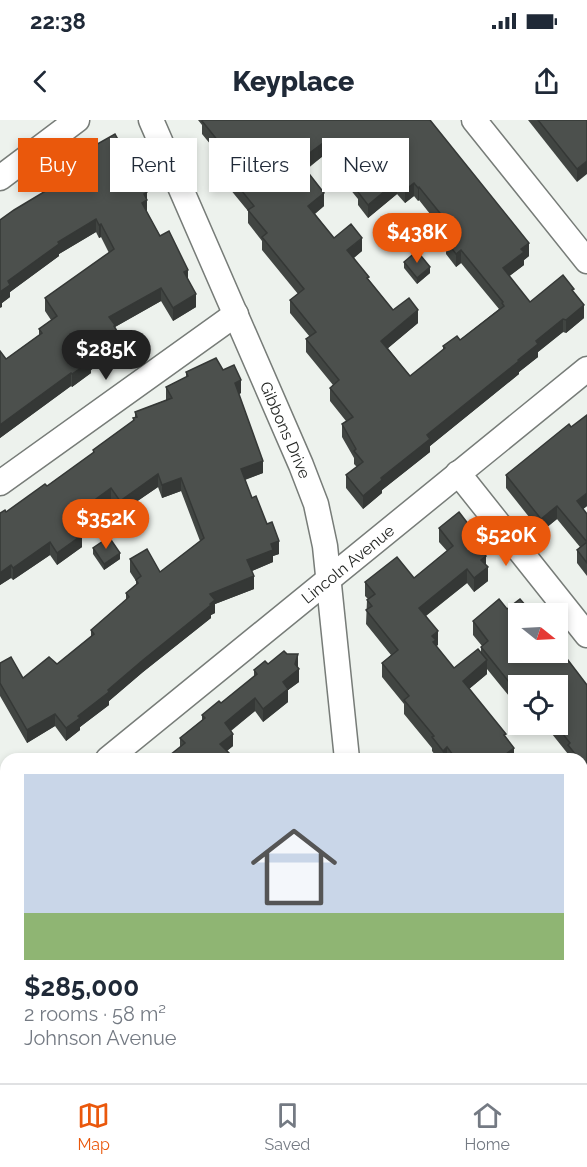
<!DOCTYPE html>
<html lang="en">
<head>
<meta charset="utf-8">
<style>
  body { margin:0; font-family:Raleway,sans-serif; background:#f6f6f7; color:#1f2937; height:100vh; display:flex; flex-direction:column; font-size:22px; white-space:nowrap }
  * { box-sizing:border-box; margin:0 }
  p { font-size:20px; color:#747a83 }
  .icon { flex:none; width:33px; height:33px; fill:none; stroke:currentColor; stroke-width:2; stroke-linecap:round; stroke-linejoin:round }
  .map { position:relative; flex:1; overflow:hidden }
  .panel { position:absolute; left:0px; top:633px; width:588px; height:330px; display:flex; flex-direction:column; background:#fff; border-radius:18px 18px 0 0; box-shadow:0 3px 9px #0003 }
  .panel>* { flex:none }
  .hud { position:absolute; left:18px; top:18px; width:552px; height:54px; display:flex; gap:12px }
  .needle { width:39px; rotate:108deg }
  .fabs { position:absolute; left:508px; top:483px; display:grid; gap:12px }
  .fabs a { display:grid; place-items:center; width:60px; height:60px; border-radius:0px; background:#fff; box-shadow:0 3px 9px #0003; font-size:30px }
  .price { position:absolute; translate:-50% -51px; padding:0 14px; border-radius:21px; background:#ea580c; color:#fff; font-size:20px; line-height:39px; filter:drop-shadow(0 2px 3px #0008) }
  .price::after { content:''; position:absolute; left:50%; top:36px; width:18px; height:14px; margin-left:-9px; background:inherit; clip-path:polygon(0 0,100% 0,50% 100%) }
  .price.on { background:#222; color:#fff }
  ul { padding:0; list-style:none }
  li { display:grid; align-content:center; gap:12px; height:318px; padding:0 24px }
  li span { display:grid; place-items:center; height:186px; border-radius:0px; color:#555 }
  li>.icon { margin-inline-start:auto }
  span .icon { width:108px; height:108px; fill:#fffc; stroke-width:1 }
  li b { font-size:26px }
  .pill { padding:0 21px; border-radius:0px; background:#fff; box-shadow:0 3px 9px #0003; font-size:21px; line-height:54px }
  .pill.on { background:#ea580c; color:#fff }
  .status { display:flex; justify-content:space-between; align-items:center; height:42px; padding:0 30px; background:#fff; direction:ltr }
  .status svg { height:16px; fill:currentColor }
  header { display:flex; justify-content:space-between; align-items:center; height:78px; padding:0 24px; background:#fff; font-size:27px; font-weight:800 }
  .tabs { display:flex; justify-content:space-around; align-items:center; height:84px; border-top:2px solid #e0e1e3; background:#fff; font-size:16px; color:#747a83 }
  .tabs a { display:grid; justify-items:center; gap:3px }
  .tabs .on { color:#ea580c }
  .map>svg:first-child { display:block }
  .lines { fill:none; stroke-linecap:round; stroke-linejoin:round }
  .minor-casing { stroke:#777c78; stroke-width:27 }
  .minor { stroke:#fff; stroke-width:24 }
  .wall { fill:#414542; fill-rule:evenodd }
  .shaded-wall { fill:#353836 }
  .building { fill:#4c504d; stroke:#353836; stroke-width:1.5; fill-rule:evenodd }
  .labels { text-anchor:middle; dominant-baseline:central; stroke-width:6; stroke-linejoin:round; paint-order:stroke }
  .street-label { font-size:16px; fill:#242624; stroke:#edf2ed }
</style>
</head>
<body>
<div class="status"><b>22:38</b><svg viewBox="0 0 49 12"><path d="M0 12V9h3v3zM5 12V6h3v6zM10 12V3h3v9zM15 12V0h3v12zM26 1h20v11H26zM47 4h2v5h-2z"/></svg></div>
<header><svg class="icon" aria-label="back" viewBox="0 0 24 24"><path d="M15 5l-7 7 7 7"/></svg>Keyplace<svg class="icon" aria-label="share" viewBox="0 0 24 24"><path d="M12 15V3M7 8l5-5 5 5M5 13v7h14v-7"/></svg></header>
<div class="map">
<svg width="587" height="963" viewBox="0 0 587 963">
  <rect width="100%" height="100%" fill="#edf2ed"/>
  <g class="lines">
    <g class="minor-casing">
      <g id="minor">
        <path id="s1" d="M151,0L301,345L316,384L325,426L347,639"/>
        <path d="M474,0L587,141"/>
        <path d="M0,58L77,0"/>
        <path d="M458,353L587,515"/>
        <path d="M0,363L236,194"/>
        <path id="s2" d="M108,639L587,249"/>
        <path d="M0,708L6,705"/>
        <path d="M582,886L587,892"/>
        <path d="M94,963L97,957"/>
        <path d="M353,963V957"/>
      </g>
    </g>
    <use href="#minor" class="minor"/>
  </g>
  <g class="wall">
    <path d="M198,0H430L529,136L524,140V145L509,156L530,182L574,173L584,198L566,213L563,212L538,232V237L519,252V254L430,326V332L382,370V373L363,389L346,368V355L357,347L354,344V338L342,317V304L346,301L330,281V268L333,265L306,232V219L310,217L290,193V180L298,174L262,130V121L248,103V91L225,63V50L229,47L202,14V5ZM323,36L358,79V85L368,98L397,74L405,83L414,76L418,81L419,80L449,118L446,121V134L456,147L461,143L499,189L460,220L443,226V230L410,256L388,228L418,203L393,190L369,160L354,138L362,131L334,118L315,94L324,86L306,50Z"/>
    <path d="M528,0H587L577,62Z"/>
    <path d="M76,36L147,72V92L160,116L188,160L196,187L173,201L161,181L115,207L117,224L111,228V235L91,250V253L72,267L71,266L0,318V231L6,239L39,215V209L51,200L45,191V178L109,133L101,117L99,118L96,112L59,134V136L10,172V177L2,183V187L0,100L56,65V58L69,51V42L76,38Z"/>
    <path d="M404,142L430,153L417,164L404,148Z"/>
    <path d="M223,250L241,273L239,274L263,353L245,360L252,378L279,434L273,436V442L252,451L254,469L215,484V493L211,495V498L143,552L109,581V585L80,607V610L66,621L55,606L27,623L0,576V543L23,558L57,544L91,517V510L126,481V473L136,465V461L130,452V439L160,452L200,421L181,371L162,378L158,367L120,393L111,381L76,407L82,427L57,445L50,435L13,460L11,458L0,465V393L6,392L47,366L93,333V330L133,301V298L135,297V292L166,280V267L186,257V252Z"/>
    <path d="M506,355L587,386L583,389L587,394V456L577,443V430L580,427L557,399L541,412L506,368Z"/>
    <path d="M439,408L486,427V446L488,461L474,472L467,463L426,496L438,525L436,526L454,548L481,532V527L482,526L473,515V501L507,489L519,494L587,565V709L586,710L587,711V824L582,818V639H568V634L544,604H558V566H519L517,586L487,549V554L469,569L506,617L514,639H438L432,631V628L404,594V584L382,557V543L391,535L366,504L367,480L368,479L365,476V462L414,458L447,431L439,422Z"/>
    <path d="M93,428L120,439L104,450L93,434Z"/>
    <path d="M268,544L298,547L299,562L288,570V582L263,602L255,591L231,611L233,626L227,631L180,627V618L202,600V595L221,583L254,557V550Z"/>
    <path d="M6,748V845L0,836V751Z"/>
    <path d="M271,957H314V963H275L271,961Z"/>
  </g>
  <g class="shaded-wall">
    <path d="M323,23V36L299,54V41Z"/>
    <path d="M587,41V54L577,62V49Z"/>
    <path d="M397,61V74L368,98V85Z"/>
    <path d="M414,63V76L405,83V70Z"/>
    <path d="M419,67V80L418,81V68Z"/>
    <path d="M147,72V93L142,83L144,74Z"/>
    <path d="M324,73V86L308,99V86Z"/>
    <path d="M96,99V112L59,134V136L10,172V177L2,183V187L0,188V172L8,161L58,122Z"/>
    <path d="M101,104V117L99,118V105Z"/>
    <path d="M362,118V131L347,143V130Z"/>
    <path d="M529,123V136L524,140V145L503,161V148L521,129Z"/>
    <path d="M461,130V143L456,147V134Z"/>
    <path d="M430,147V153L417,164V158Z"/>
    <path d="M188,150V163L184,152Z"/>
    <path d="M161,168V181L115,207V213L117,211V224L111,228V235L91,250V253L72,267V254L89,239L109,197Z"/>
    <path d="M196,174V187L173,201V188Z"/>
    <path d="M584,185V198L566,213V200Z"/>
    <path d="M418,190V203L381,234V221Z"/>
    <path d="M563,199V212L538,232V237L519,252V254L430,326V332L382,370V373L363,389V376L381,358L427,315L518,240L536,221Z"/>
    <path d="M71,253V266L0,318V305Z"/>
    <path d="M241,260V273L235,276V263Z"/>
    <path d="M263,341V353L241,361V349Z"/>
    <path d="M158,354V367L120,393V381Z"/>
    <path d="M181,358V371L162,378V365Z"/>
    <path d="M111,368V381L70,411V398Z"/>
    <path d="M587,373V386L577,394V381Z"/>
    <path d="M557,386V399L541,412V399Z"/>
    <path d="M82,415V427L57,445V433Z"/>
    <path d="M279,421V434L273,436V442L247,453V440L271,424Z"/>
    <path d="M50,422V435L13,460V448Z"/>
    <path d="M486,427V449L488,447V461L474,472V458L482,430Z"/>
    <path d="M120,433V439L104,450V444Z"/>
    <path d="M11,445V458L0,465V453Z"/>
    <path d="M467,449V463L419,501V488Z"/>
    <path d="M254,456V469L215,484V493L211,495V498L143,552L109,581V585L80,607V610L66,621V608L78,596L210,474Z"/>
    <path d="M438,511V525L436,526V534L432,516Z"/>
    <path d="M298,534V547L297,551L299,549V562L288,570V582L263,602V589L295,544Z"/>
    <path d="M487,540V554L463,574V561Z"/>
    <path d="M519,571V585L517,586V572Z"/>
    <path d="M255,578V591L225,615V603Z"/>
    <path d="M55,594V606L27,623V610Z"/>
    <path d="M233,614V626L220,636V624Z"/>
    <path d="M447,627V639H443V631Z"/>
    <path d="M514,628V639H505L506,634Z"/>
    <path d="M587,695V709L582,713V699Z"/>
    <path d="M14,957H33L24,963H5Z"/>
    <path d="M200,957H205L202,963H197Z"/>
  </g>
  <g class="building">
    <path d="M203,0H430L529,123L521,129L524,132L503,148L530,182L563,155L574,169L572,170L584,185L566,200L563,199L536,221L538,224L518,240L519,241L427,315L430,319L381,358L382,360L363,376L346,355L363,342L354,331L356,329L342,304L353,297L330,268L339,260L306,219L316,212L290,180L304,169L262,117L267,113L248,90L254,86L225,50L235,42L202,1ZM323,23L361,70L358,72L368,85L397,61L405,70L414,63L418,68L419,67L456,113L446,121L456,134L461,130L503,182L502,183L504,186L460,220L457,216L443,226L445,228L410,256L381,221L418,190L409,178L393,190L367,158L369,157L347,130L362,118L351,104L334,118L308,86L324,73L299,41Z"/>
    <path d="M538,0H587V41L577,49Z"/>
    <path d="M115,14L147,72L144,74L147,80L142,83L160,116L169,111L188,150L184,152L196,174L173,188L161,168L109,197L115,205L114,206L117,211L108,218L111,223L89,239L91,241L72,254L71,253L0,305V231L6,239L42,213L39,209L57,196L45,178L114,129L101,104L99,105L96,99L58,122L59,124L8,161L10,165L0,172L2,174L0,176V100L14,90L59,63L56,58L72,49L69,42L77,38L76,36Z"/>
    <path d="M417,131L430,147L417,158L404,142Z"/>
    <path d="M216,238L223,250L234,245L241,260L235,263L263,341L241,349L252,378L256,376L267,404L272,402L279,421L271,424L273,430L247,440L254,456L210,474L215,480L210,484L211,485L143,540L108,570L109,572L78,596L80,598L66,608L55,594L27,610L0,563V543L11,537L23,558L49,537L57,544L94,514L91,510L129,477L126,473L138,463L136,460L141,456L130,439L147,429L160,452L204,418L181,358L162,365L158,354L120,381L111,368L70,398L82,415L57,433L50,422L13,448L11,445L0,453V393L5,390L6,392L45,364L47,366L94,332L93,330L134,300L133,298L137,297L135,292L172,278L166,267L188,256L186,252Z"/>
    <path d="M587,295V373L577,381L587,394V443L577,430L587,422L557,386L541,399L506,355L569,304L571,307Z"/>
    <path d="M459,392L486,427L482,430L486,436L481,440L488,447L474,458L467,449L419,488L438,511L432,516L436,520L433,522L454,548L478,529L487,540L463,561L506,614L504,615L514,628L506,634L508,636L505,638L506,639H456L447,627L443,631L432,617L434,616L404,580L409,576L382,543L398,530L366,490L372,486L367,480L375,474L365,462L397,437L414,458L453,426L439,408Z"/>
    <path d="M109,417L120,433L104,444L93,428Z"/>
    <path d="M499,479L507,489L520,479L533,494H519V532H558V527L587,565V695L582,699V639H579L568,625L570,623L555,604H558V566H519V571L517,572L481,527L488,521L473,501Z"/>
    <path d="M284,531L287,534H298L295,544L299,549L283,562L288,569L263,589L255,578L225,603L233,614L220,624L235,639H165L185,623L180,618L205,598L202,595L219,581L221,583L257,554L254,550L265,541L268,544Z"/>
    <path d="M152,635L155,639H148Z"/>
    <path d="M582,705L587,711V810L582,804Z"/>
    <path d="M6,748V833L0,824V751Z"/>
    <path d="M6,863V957H14L5,963H0V867Z"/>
    <path d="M140,957H200L197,963H137Z"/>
    <path d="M292,957H313L312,963H304Z"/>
    <rect x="397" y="957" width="50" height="6"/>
    <path d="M504,957H566L567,963H504Z"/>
  </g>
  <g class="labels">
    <g class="street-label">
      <text stroke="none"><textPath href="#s1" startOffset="338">Gibbons Drive</textPath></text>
      <text stroke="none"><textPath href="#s2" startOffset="309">Lincoln Avenue</textPath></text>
    </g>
  </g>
</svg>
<div class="fabs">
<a><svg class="needle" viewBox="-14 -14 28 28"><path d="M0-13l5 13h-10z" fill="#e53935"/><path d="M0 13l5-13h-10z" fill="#747a83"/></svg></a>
<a><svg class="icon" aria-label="locate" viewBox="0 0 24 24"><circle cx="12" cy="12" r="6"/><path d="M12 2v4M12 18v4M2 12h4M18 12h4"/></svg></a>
</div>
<b class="price" style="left:417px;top:144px">$438K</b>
<b class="price on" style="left:106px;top:261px">$285K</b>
<b class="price" style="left:106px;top:430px">$352K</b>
<b class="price" style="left:506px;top:447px">$520K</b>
<div class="hud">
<a class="pill on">Buy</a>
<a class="pill">Rent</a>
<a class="pill">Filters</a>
<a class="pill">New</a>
</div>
<section class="panel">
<ul>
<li><span style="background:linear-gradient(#c9d6e8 75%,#8fb573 0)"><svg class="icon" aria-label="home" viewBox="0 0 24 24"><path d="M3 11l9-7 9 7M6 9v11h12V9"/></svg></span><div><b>$285,000</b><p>2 rooms · 58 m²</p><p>Johnson Avenue</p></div></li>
</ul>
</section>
</div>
<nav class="tabs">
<a class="on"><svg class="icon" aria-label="map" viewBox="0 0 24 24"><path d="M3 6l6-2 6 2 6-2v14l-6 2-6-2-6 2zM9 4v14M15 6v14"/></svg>Map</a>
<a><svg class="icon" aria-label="saved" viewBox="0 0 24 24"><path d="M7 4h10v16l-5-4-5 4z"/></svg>Saved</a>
<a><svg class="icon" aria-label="home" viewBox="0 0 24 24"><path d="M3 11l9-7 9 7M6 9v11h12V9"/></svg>Home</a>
</nav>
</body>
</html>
